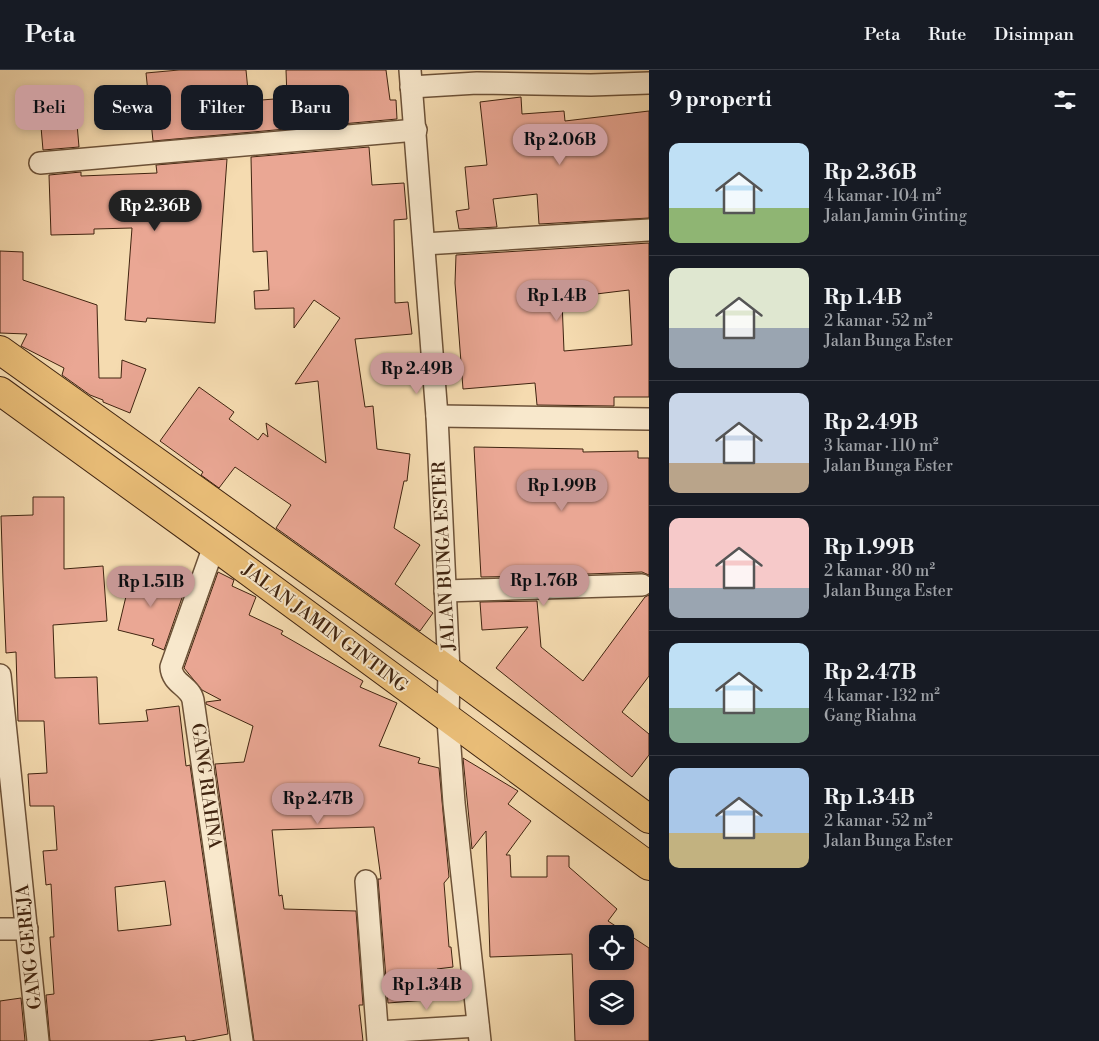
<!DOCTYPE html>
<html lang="id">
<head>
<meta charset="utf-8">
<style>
  body { margin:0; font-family:"Libre Bodoni",serif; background:#20242c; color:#f1f3f6; height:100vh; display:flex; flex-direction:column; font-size:19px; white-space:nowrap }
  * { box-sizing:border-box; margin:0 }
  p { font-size:16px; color:#9ea1a6 }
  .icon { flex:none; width:28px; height:28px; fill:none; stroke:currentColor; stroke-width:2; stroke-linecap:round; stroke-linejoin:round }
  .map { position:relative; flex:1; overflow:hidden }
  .details { display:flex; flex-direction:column; background:#171b24; width:450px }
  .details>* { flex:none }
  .banner { position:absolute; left:15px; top:15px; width:475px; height:45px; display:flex; gap:10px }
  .controls { position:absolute; left:589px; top:855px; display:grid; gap:10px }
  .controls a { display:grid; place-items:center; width:45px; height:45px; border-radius:10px; background:#171b24; box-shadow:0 2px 8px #0003; font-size:25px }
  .price { position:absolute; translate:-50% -42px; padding:0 11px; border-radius:18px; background:#c59692; color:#111; font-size:16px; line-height:32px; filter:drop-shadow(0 1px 2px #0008) }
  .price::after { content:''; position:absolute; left:50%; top:30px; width:15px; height:11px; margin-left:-8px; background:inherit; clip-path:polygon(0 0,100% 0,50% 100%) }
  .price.current { background:#222; color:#fff }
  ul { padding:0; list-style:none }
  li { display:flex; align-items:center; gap:15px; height:125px; padding:0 20px }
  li+li { border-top:1px solid #363941 }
  li span { display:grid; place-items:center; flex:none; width:140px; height:100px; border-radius:10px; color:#555 }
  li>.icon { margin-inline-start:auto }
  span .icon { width:60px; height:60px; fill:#fffc; stroke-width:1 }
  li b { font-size:21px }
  h2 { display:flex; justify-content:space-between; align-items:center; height:60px; padding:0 20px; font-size:21px }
  .tag { padding:0 18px; border-radius:10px; background:#171b24; box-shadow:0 2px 8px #0003; font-size:18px; line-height:45px }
  .tag.current { background:#c59692; color:#111 }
  header { display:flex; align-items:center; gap:30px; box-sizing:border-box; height:70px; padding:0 25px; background:#171b24; border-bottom:1px solid #363941 }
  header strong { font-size:24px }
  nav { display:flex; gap:28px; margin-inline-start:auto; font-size:18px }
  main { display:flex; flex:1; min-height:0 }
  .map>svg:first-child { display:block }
  .building { fill:#eaa794; stroke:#402410; fill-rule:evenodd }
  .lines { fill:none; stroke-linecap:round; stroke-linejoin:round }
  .street-casing { stroke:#6d5238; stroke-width:24 }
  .primary-casing { stroke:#402410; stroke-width:30 }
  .street { stroke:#f8e8cc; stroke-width:21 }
  .primary { stroke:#eabe78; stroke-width:28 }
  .labels { text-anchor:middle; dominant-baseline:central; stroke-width:4; stroke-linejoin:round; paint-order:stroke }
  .street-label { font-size:18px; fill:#402410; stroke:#f8e8cc }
</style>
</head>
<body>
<header>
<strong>Peta</strong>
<nav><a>Peta</a><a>Rute</a><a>Disimpan</a></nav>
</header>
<main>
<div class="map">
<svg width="649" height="971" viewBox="0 0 649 971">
  <rect width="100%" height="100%" fill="#f5dbb0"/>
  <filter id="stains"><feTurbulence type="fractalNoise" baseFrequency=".004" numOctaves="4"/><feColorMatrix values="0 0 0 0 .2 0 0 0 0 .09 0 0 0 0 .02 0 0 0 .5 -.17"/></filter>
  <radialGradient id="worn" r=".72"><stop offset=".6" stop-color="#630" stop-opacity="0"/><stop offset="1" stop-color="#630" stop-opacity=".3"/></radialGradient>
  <g class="building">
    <path d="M179,0H246L249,31L287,28L286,0H386L390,30H396L397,49L153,71L146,3Z"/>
    <path d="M74,19L79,77L43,80L38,22Z"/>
    <path d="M521,27L522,44L564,41L565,51L649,41V148L539,154L537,124L493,129L497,157L459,159L456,141L469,139L465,97L487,95L480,32Z"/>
    <path d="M369,77L372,115L404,113L407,149L394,150L395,233L408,232L412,264L355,269L365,337L373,336L377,379L410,384L407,411H404L394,458L420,475L395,514L433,543L420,561L276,458L291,435L235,397L219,418L201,405L203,402L160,371L199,317L234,342L229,349L258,370L263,363L268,367L266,353L326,393L318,311L295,314L340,248L314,230L294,258V238L255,239L254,221L269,220L267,181L253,182L251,87Z"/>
    <path d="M227,89L215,253L147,248L146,252L125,250L132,158L94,159V164L51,165L49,105L81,102V106L157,103L156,95Z"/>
    <path d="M649,173V327H614V336L537,335L535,313L463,319L455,213L456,185ZM629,220L632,275L564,281L562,231L588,229V225Z"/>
    <path d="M0,181L23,182V210L97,235L99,308H121L122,290L146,299L130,343L103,332V330L90,325L62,305L64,298L21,276L27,264L0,263Z"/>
    <path d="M474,377L583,379V382L638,381V388H649V505L642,502L561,505L535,504V506L481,507Z"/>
    <path d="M33,427H64V499L103,496L107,551L53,555L55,608L97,607L99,654L148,651L146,640L179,636L186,696L190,695L228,964L191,971H186L185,966L148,971H50L46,925L54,924L50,867H54L51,814L46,815L43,781L57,780L54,736H30L28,704L47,703L44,651H18L16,582L6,583L3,511L1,446L33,445ZM165,811L171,855L118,861L115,817Z"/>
    <path d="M132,501L186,516L164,580L152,575L154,569L118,560Z"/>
    <path d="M218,502L234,510L232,516L256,527L249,545L283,561L281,564L363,611L360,617L397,633L379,676L420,688L418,693L439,698L449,807L444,813L449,877H451L453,897L437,899L440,929L388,933L378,809H381L374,757L272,760L279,826L282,825L284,839L356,841L363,935H359L363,971H254L215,694L244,692L253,656L206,634V632L221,630L202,620L184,598Z"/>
    <path d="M649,525V606L622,642L649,664V685L632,707L496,598L528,557L482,560L480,532L537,531L541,577L583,611L645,527Z"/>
    <path d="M463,688L518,721L508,734L531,751L506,785H510L511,807H547V786H569V797L617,839L608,851L649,878V971H575L572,884L490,887L486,761L472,779ZM598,864H625V891H598ZM598,919H625V946H598Z"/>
    <path d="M21,928L25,971H0V931Z"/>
  </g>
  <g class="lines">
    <g class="street-casing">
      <g id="street">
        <path d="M410,0L437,346L449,601L448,650L454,733L480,971"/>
        <path d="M411,17L477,13L591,15L649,13"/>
        <path d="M40,93L416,60"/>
        <path d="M424,174L649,160"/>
        <path d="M437,346L649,349"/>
        <path d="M214,476L171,597C172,614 190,616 193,630L242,971"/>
        <path d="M445,521L642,515"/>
        <path d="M0,605L38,971"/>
        <path d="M366,811L378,971"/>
        <path d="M0,859H27"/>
        <path d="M378,962L478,956"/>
      </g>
    </g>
    <g class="primary-casing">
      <g id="primary">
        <path d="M0,280L449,601L649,749"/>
        <path d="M0,321L214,476L649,796"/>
      </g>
    </g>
    <use href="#street" class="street"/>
    <use href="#primary" class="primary"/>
  </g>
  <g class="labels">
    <g class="street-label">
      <text transform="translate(444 486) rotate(-93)">JALAN BUNGA ESTER</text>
      <text transform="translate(325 558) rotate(37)">JALAN JAMIN GINTING</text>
      <text transform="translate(206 716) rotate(82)">GANG RIAHNA</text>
      <text transform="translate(29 877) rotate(-96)">GANG GEREJA</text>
    </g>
  </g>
  <rect width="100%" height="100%" filter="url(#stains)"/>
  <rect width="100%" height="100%" fill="url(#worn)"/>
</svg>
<div class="controls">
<a><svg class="icon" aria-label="locate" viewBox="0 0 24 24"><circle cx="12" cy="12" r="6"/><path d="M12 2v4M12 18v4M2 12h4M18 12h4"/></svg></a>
<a><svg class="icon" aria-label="layers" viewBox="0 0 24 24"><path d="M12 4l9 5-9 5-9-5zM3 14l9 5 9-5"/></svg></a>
</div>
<b class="price" style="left:560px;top:96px">Rp 2.06B</b>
<b class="price current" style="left:155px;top:162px">Rp 2.36B</b>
<b class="price" style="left:557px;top:252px">Rp 1.4B</b>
<b class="price" style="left:417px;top:325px">Rp 2.49B</b>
<b class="price" style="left:562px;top:442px">Rp 1.99B</b>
<b class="price" style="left:544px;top:537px">Rp 1.76B</b>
<b class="price" style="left:151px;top:538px">Rp 1.51B</b>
<b class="price" style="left:318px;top:755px">Rp 2.47B</b>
<b class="price" style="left:427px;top:941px">Rp 1.34B</b>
<div class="banner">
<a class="tag current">Beli</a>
<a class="tag">Sewa</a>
<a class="tag">Filter</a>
<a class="tag">Baru</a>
</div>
</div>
<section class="details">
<h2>9 properti<svg class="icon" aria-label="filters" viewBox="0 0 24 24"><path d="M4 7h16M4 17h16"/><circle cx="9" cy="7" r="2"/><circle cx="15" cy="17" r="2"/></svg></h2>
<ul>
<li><span style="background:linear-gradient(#bfe0f5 65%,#8fb573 0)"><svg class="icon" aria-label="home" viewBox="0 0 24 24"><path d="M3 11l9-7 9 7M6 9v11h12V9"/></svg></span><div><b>Rp 2.36B</b><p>4 kamar · 104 m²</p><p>Jalan Jamin Ginting</p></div></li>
<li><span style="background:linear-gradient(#dfe7d0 60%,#9aa5b1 0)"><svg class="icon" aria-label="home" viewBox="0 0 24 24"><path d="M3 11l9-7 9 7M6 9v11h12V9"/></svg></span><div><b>Rp 1.4B</b><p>2 kamar · 52 m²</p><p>Jalan Bunga Ester</p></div></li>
<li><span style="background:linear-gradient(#c9d6e8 70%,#b9a48a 0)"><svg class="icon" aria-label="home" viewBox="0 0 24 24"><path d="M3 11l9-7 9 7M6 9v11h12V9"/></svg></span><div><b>Rp 2.49B</b><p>3 kamar · 110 m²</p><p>Jalan Bunga Ester</p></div></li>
<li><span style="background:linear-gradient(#f6c9c9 70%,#9aa5b1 0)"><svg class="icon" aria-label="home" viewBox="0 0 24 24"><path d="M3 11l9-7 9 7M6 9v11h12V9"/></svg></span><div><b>Rp 1.99B</b><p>2 kamar · 80 m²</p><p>Jalan Bunga Ester</p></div></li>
<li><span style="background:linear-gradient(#bfe0f5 65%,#7fa58c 0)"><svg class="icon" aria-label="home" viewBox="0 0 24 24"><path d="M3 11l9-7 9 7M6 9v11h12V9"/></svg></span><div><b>Rp 2.47B</b><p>4 kamar · 132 m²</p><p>Gang Riahna</p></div></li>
<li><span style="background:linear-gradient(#a9c7e8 65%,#c2b280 0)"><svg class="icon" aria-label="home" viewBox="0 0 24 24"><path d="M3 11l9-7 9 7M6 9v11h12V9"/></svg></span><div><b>Rp 1.34B</b><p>2 kamar · 52 m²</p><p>Jalan Bunga Ester</p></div></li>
</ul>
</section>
</main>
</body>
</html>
